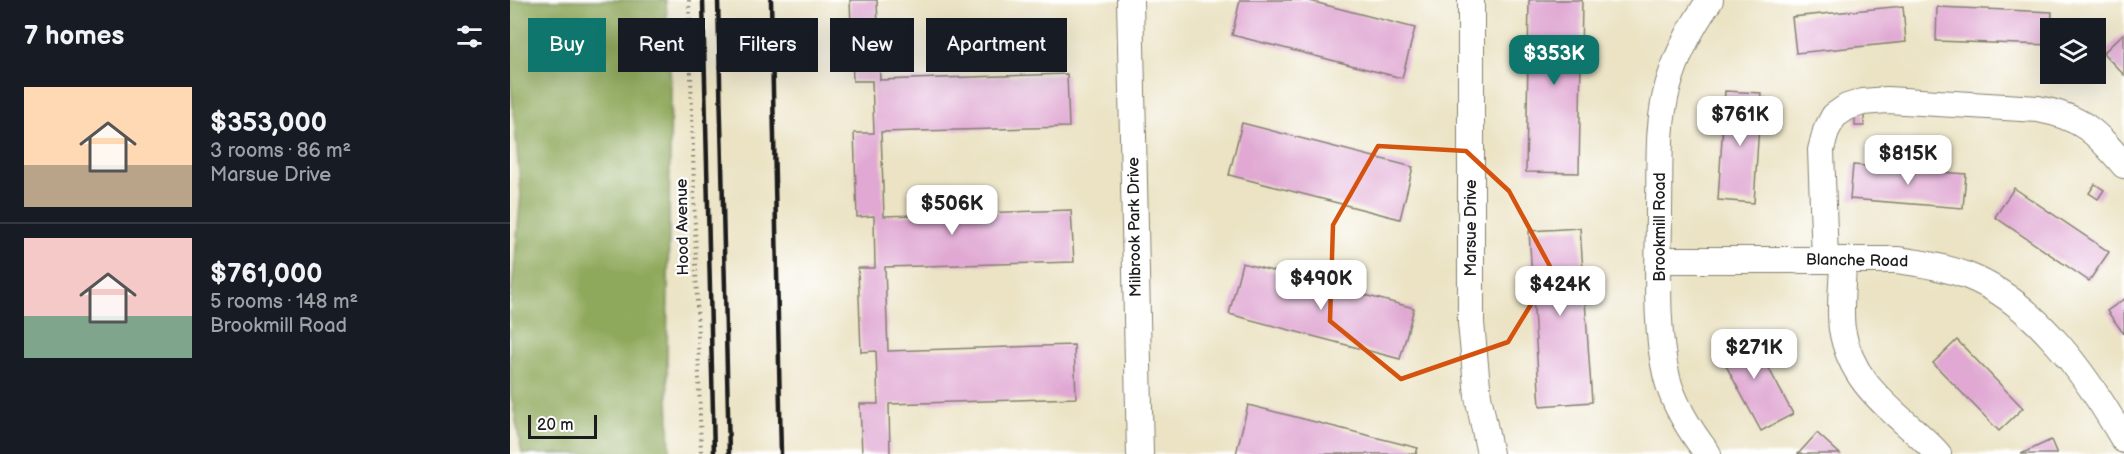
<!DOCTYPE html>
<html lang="en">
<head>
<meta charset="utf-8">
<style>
  body { margin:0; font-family:"Balsamiq Sans",sans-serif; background:#20242c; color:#f1f3f6; height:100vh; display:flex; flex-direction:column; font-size:22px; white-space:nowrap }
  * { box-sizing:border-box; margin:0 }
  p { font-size:20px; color:#9ea1a6 }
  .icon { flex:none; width:33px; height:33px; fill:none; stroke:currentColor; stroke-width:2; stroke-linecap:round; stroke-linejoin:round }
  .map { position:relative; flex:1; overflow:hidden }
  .panel { display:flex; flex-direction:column; background:#171b24; width:510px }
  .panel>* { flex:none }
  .banner { position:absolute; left:18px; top:18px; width:570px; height:54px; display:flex; gap:12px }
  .buttons { position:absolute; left:1530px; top:18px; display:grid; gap:12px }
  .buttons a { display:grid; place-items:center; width:66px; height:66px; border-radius:0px; background:#171b24; box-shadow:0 6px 24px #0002; font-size:30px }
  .scale { position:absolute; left:18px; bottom:15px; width:69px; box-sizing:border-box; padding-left:6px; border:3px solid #1c1c1c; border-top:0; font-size:16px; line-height:21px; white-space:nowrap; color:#1c1c1c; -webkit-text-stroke:4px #fff; paint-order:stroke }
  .price { position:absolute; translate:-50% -51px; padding:0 14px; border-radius:12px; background:#fff; color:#222; font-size:20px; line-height:39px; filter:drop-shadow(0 2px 3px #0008) }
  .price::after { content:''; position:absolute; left:50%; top:36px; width:18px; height:14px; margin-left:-9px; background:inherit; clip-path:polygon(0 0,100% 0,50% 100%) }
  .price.current { background:#0f766e; color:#fff }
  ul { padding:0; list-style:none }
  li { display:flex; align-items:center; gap:18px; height:150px; padding:0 24px }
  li+li { border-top:2px solid #363941 }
  li span { display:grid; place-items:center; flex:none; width:168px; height:120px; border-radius:0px; color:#555 }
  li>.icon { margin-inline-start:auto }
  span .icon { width:72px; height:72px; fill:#fffc; stroke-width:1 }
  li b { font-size:26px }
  h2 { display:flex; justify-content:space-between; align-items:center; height:72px; padding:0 24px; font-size:26px }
  .pill { padding:0 21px; border-radius:0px; background:#171b24; box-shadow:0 6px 24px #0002; font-size:21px; line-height:54px }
  .pill.current { background:#0f766e; color:#fff }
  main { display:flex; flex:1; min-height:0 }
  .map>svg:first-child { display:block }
  .forest { fill:#8fa95b; stroke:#56623c; stroke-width:1.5 }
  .building { fill:#e0a8d3 }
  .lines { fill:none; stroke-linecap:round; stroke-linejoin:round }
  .minor-casing { stroke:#848070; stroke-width:28 }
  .path { stroke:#848070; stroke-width:4; stroke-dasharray:1.5 4.5; stroke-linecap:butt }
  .minor { stroke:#fff; stroke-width:26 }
  .rail { stroke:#1c1c1c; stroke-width:4.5 }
  .marked { fill:none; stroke:#d4530e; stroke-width:4.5; stroke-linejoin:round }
  .labels { text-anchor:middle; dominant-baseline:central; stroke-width:4.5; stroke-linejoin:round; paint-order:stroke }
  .street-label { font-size:16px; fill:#1c1c1c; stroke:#fff }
</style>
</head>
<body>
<main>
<section class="panel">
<h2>7 homes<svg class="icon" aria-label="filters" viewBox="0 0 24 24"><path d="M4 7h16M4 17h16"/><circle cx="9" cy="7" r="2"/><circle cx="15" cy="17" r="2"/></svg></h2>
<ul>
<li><span style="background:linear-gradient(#ffd9b3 65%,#b9a48a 0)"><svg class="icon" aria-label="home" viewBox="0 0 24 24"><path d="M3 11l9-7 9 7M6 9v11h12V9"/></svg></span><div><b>$353,000</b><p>3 rooms · 86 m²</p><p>Marsue Drive</p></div></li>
<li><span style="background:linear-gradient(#f6c9c9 65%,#7fa58c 0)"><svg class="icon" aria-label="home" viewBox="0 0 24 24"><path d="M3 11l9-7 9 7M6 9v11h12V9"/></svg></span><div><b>$761,000</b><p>5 rooms · 148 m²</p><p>Brookmill Road</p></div></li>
</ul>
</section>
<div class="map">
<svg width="1614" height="454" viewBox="0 0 1614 454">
  <rect width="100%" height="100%" fill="#fff"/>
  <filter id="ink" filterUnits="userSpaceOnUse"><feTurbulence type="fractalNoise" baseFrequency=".0167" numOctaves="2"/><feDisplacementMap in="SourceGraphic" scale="12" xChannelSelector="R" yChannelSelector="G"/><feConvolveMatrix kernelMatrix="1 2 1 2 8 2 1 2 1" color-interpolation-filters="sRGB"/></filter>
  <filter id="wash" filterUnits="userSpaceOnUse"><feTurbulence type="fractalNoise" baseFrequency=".008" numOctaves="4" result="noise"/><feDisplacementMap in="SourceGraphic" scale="24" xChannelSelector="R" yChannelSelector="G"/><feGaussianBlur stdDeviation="1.35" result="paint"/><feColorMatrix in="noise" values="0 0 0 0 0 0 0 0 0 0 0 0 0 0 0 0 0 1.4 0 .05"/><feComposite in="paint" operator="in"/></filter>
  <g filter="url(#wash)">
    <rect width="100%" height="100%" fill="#ebe3c4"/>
    <path class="forest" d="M0,0H156L161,86L157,361L160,454H12L1,395L0,350V310L11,194L0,76Z"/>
    <g id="blocks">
      <g class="building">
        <path d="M340,0H367L370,80L557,74L559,127L371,132L374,216L561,210L564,262L375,267L378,351L564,345L566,398L379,404L380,454H352L350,404H368L366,351L351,352L348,268H365L364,216L347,217L344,133H364L362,81H343Z"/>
        <path d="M730,0H796L905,28L892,78L722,35Z"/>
        <path d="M1019,0H1072L1069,173L1016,172Z"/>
        <path d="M1393,6L1396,42L1286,53L1282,17Z"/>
        <path d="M1427,7L1542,12L1540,45L1426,41Z"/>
        <path d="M1614,33V75L1593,53Z"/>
        <path d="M1215,91L1251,93L1244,203L1208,200Z"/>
        <rect x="1345" y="113" width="9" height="13"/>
        <path d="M732,123L903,167L890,219L719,175Z"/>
        <path d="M1343,165L1456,174L1453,208L1340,199Z"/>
        <path d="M1585,184L1594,190L1588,199L1579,193Z"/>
        <path d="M1504,188L1599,252L1579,281L1485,217Z"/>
        <path d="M1070,228L1082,402L1030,406L1019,231Z"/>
        <path d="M732,263L904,308L890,359L719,314Z"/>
        <path d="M1614,299V334L1597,311Z"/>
        <path d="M1238,329L1283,414L1251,431L1206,347Z"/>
        <path d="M1447,340L1513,408L1489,431L1423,363Z"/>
        <path d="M738,405L908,448L906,454H726Z"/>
        <path d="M1307,433L1330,454H1288Z"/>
        <path d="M1541,440L1547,454H1511Z"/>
      </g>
    </g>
  </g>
  <g filter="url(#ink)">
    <use href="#blocks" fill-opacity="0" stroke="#848070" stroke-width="1.5"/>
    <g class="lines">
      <g class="minor-casing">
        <g id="minor">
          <path d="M620,0L630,454"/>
          <path d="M961,0V323L968,396L980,454"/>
          <path d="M1149,260H1387C1411,263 1435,267 1458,276C1527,303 1578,378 1614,440"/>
          <path d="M1315,260L1311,150L1316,131L1324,116L1337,107L1353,102L1377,100L1528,109C1572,117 1586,132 1614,165"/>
          <path d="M1333,260C1333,282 1329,307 1332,329C1342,390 1390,413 1428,454"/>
          <path d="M1198,454C1181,432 1164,405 1157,378C1144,326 1149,262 1149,209C1150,168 1147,125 1158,86C1167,54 1181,27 1200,0"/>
        </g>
      </g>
      <path class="path" d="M179,0L191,454"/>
      <use href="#minor" class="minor"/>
      <g class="rail">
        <path d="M193,0L204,454"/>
        <path d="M208,0L219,454"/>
        <path d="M261,0L271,454"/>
      </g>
    </g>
  </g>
  <path class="marked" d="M868,146L956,151L999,191L1042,270L998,342L891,379L820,321L823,225Z"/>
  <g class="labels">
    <g class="street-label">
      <text transform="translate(173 227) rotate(-91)">Hood Avenue</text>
      <text transform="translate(625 227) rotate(-91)">Milbrook Park Drive</text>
      <text transform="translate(1150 227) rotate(-90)">Brookmill Road</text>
      <text transform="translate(961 228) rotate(-90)">Marsue Drive</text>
      <text transform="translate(1347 261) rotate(1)">Blanche Road</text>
    </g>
  </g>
</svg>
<div class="buttons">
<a><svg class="icon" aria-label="layers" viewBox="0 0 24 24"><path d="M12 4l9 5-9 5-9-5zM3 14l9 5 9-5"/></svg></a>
</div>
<div class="scale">20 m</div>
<b class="price current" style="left:1044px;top:86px">$353K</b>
<b class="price" style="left:1230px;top:147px">$761K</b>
<b class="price" style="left:1398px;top:186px">$815K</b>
<b class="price" style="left:442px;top:236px">$506K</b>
<b class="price" style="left:811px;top:311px">$490K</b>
<b class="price" style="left:1050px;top:317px">$424K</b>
<b class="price" style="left:1244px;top:380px">$271K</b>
<div class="banner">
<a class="pill current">Buy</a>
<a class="pill">Rent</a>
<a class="pill">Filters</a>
<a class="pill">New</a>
<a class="pill">Apartment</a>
</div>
</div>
</main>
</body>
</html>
